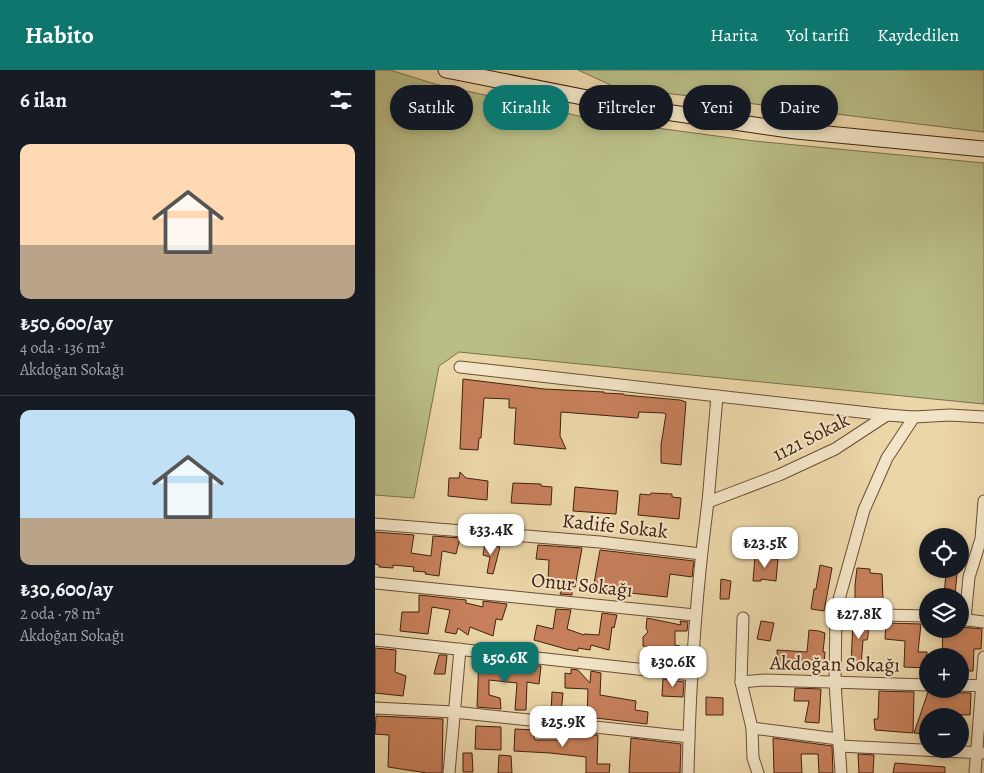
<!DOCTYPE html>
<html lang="tr">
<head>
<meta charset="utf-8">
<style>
  body { margin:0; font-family:Alegreya,serif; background:#20242c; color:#f1f3f6; height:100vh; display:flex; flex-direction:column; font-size:19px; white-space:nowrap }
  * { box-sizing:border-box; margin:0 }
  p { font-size:16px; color:#9ea1a6 }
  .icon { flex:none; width:28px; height:28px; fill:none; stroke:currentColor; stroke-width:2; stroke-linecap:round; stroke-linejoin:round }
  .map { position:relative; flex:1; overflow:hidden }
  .sheet { display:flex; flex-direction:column; background:#171b24; width:375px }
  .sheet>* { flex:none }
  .top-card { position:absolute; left:15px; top:15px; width:475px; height:45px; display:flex; gap:10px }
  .tools { position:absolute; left:544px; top:458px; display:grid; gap:10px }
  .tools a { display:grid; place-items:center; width:50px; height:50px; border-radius:50%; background:#171b24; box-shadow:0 2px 8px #0003; font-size:25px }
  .price { position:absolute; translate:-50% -42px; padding:0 11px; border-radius:10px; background:#fff; color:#222; font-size:16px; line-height:32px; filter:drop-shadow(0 1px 2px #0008) }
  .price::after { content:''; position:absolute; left:50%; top:30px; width:15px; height:11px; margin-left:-8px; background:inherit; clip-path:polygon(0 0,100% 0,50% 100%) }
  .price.selected { background:#0f766e; color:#fff }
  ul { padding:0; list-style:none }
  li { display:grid; align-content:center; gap:10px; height:265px; padding:0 20px }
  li+li { border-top:1px solid #363941 }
  li span { display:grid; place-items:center; height:155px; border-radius:10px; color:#555 }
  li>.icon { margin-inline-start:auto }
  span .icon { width:90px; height:90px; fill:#fffc; stroke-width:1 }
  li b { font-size:21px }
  h2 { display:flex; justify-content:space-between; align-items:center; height:60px; padding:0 20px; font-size:21px }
  .chip { padding:0 18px; border-radius:22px; background:#171b24; box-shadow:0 2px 8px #0003; font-size:18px; line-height:45px }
  .chip.selected { background:#0f766e; color:#fff }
  header { display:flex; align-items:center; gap:30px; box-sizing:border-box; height:70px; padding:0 25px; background:#0f766e; color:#fff }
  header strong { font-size:24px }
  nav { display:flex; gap:28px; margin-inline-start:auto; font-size:18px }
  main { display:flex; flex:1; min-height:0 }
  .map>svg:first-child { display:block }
  .green { fill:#b9bd86; stroke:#7c6f4c }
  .building { fill:#c7805b; stroke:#402111 }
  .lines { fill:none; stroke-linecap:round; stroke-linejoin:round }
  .street-casing { stroke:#6b4e37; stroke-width:13 }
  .secondary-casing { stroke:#402111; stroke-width:17 }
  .street { stroke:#f2e4c6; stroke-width:11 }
  .secondary { stroke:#f2e4c6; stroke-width:15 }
  .labels { text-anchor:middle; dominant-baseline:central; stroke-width:4; stroke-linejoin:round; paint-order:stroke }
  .street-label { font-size:20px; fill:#402111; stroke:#f2e4c6 }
</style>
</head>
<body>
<header>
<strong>Habito</strong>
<nav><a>Harita</a><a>Yol tarifi</a><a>Kaydedilen</a></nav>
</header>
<main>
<section class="sheet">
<h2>6 ilan<svg class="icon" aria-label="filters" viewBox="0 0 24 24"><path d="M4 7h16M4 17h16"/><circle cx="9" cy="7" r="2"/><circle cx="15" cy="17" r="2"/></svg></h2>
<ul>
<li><span style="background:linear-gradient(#ffd9b3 65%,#b9a48a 0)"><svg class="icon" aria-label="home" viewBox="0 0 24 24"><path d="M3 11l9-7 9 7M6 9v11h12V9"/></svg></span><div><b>₺50,600/ay</b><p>4 oda · 136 m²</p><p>Akdoğan Sokağı</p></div></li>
<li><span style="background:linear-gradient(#bfe0f5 70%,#b9a48a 0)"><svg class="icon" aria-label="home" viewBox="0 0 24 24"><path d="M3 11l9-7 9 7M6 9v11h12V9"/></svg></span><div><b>₺30,600/ay</b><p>2 oda · 78 m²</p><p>Akdoğan Sokağı</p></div></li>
</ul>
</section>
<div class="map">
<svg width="609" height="703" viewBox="0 0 609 703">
  <rect width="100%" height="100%" fill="#ebd6a8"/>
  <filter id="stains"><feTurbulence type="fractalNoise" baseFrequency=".004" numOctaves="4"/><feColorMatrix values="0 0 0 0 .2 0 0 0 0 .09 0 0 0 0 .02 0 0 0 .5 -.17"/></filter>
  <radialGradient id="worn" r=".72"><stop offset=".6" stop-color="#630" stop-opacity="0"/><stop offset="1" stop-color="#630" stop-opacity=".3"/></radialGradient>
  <g class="green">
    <path d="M0,0H15L60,14L222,50L379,71L609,93V334L84,282L64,296L39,428L0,425Z"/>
    <path d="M203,0H609V62L240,17Z"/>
  </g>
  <g class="building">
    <path d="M88,309L169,319L229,322V323L249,324V325L305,330L311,332L306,395L286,393V375L291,344L289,343L264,342L263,348L186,342L185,366L191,379L139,374L141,338H134V329L109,328L106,368H104L103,380L85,379Z"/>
    <path d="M85,402L91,408L113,411L112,430L73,426L74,408H84Z"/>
    <path d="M138,413L166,414V416L177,417L176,435L136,433Z"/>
    <path d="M200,417L243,421L241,444L198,441Z"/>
    <path d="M276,423L297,424V427L306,428L304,449L263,445L265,424L275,425Z"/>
    <path d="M0,462L39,465L36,483L56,486L58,466L85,468L81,484L68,481L67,482L64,506L50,504L51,502L38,501L39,497L18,495V498L4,497V495L0,494Z"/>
    <path d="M110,473L125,477L118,504L112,503L115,487L108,485Z"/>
    <path d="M163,475L207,478L200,517L187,515V512H173L174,490L161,489Z"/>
    <path d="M225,480L319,491L317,507L295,504L292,527L218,519Z"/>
    <path d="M380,486H388L387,488L403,489L401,511L386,509V511H378Z"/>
    <path d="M445,495L457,498L449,541L436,539L439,519H441Z"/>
    <path d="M482,498L495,499V503L507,504L508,530H480V515Z"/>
    <path d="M571,503H582L580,526H569Z"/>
    <path d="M346,509L356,511L354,529H345Z"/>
    <path d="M187,517L197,521V525L185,524Z"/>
    <path d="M44,525L91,530V533L108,537V531L132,534L127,550L121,549L118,566L95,557L93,565L83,558L81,564L70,562L75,540L57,537L53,564L25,561L27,542H44Z"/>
    <path d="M181,539L196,540L192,559L209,565V564L224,565L227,543L242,545L239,558L237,557L234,580L216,575L215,580L203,578V581L191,579L159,570L162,555L178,559Z"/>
    <path d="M272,548L306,555L305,551L313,552L312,561H300V575L305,576V588L294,586L296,580L268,576V567L273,562L271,558Z"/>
    <path d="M478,550L494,551L493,566L492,570H488L486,595H476Z"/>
    <path d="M386,551L399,553L395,571L382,569Z"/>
    <path d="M511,553L546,554L543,582H552V598L529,597L530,571L510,569Z"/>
    <path d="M586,557L607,559L606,579H599L598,601H585V586H567L568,559H586Z"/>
    <path d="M434,560L444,561L450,563L448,582H450L449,597L446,595H425V596L416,597V599L403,598L402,580L432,582Z"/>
    <path d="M0,578L21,580L20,602L31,606L28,626L0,623Z"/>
    <path d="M64,585H72L70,604H59Z"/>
    <path d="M104,589L115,590L114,600L155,601V595L166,596L164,614L152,612L151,640H140L142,613L114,610V625L125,628L126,639L102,637Z"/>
    <path d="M196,599L203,600L215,613L216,601L226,603L225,625L261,631L260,640L273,642L272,654L212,647L213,619L190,618V603L196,604Z"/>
    <path d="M288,609L309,612L308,627L287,626Z"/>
    <path d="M420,618L446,619L444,653L430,652L434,631H419Z"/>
    <path d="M504,621L539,622L538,663L500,660L499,649H503Z"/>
    <path d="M177,622L188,623L186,644H176Z"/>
    <path d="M553,622L596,623L595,645L562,644V646H552V664L539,663Z"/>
    <path d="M331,627L348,628V645H331Z"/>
    <path d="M1,646L68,649L67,703H52L13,697L14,665L0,664Z"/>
    <path d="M101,656L126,657V680L100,679Z"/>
    <path d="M140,659L160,660L159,669L161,670H187L188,664L223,665L222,694H235L234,703H211V687L175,683L139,681Z"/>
    <path d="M256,668L306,674L305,703H254Z"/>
    <path d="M398,668L457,676L458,703H444L443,684H426L427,703H399Z"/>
    <path d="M88,683H97L98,702H88Z"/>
    <path d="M483,684L499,685L498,703H484Z"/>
    <path d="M124,685L136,686L137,703H123Z"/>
    <path d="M520,693L570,697V703H518Z"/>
  </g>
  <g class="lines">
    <g class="street-casing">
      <g id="street">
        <path d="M85,297L512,345"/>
        <path d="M333,432L342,326"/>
        <path d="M0,454L225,472L326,484"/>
        <path d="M0,513L320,545"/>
        <path d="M461,540L505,545L552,546"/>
        <path d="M368,548L366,612L377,658L378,688L383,703"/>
        <path d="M585,549L609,552"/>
        <path d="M590,549L594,507L606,469L609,431"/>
        <path d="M0,570L317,605"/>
        <path d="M366,612L390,610L552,615"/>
        <path d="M585,615L609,616"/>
        <path d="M0,638L79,642L314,667"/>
        <path d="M377,658L463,669"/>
        <path d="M464,676L609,683"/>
        <path d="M74,703L85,579"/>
        <path d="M313,703C315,612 321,522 333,432L404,405L460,379L512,345L539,347L575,345L609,347"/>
        <path d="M466,703L460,612L461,540L489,440L512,388L539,347"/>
        <path d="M600,703L609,587"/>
      </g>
    </g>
    <g class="secondary-casing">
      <path id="secondary" d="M71,0L263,38L421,61L609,79"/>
    </g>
    <use href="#street" class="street"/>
    <use href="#secondary" class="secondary"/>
  </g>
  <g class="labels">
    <g class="street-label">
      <text transform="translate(436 367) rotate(-27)">1121 Sokak</text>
      <text transform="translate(240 456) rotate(6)">Kadife Sokak</text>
      <text transform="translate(207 515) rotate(6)">Onur Sokağı</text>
      <text transform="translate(460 594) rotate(1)">Akdoğan Sokağı</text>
    </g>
  </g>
  <rect width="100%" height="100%" filter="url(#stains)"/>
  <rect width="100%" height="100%" fill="url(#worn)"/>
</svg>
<div class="tools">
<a><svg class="icon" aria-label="locate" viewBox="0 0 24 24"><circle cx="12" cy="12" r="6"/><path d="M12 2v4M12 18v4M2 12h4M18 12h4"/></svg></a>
<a><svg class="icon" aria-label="layers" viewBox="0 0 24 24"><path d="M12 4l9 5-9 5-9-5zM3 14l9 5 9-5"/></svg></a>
<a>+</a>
<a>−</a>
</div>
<b class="price" style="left:116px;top:486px">₺33.4K</b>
<b class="price" style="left:390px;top:499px">₺23.5K</b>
<b class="price" style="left:484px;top:570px">₺27.8K</b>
<b class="price selected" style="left:130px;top:614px">₺50.6K</b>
<b class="price" style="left:298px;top:618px">₺30.6K</b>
<b class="price" style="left:188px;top:678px">₺25.9K</b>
<div class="top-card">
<a class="chip">Satılık</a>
<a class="chip selected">Kiralık</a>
<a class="chip">Filtreler</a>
<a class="chip">Yeni</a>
<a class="chip">Daire</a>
</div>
</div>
</main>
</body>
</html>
